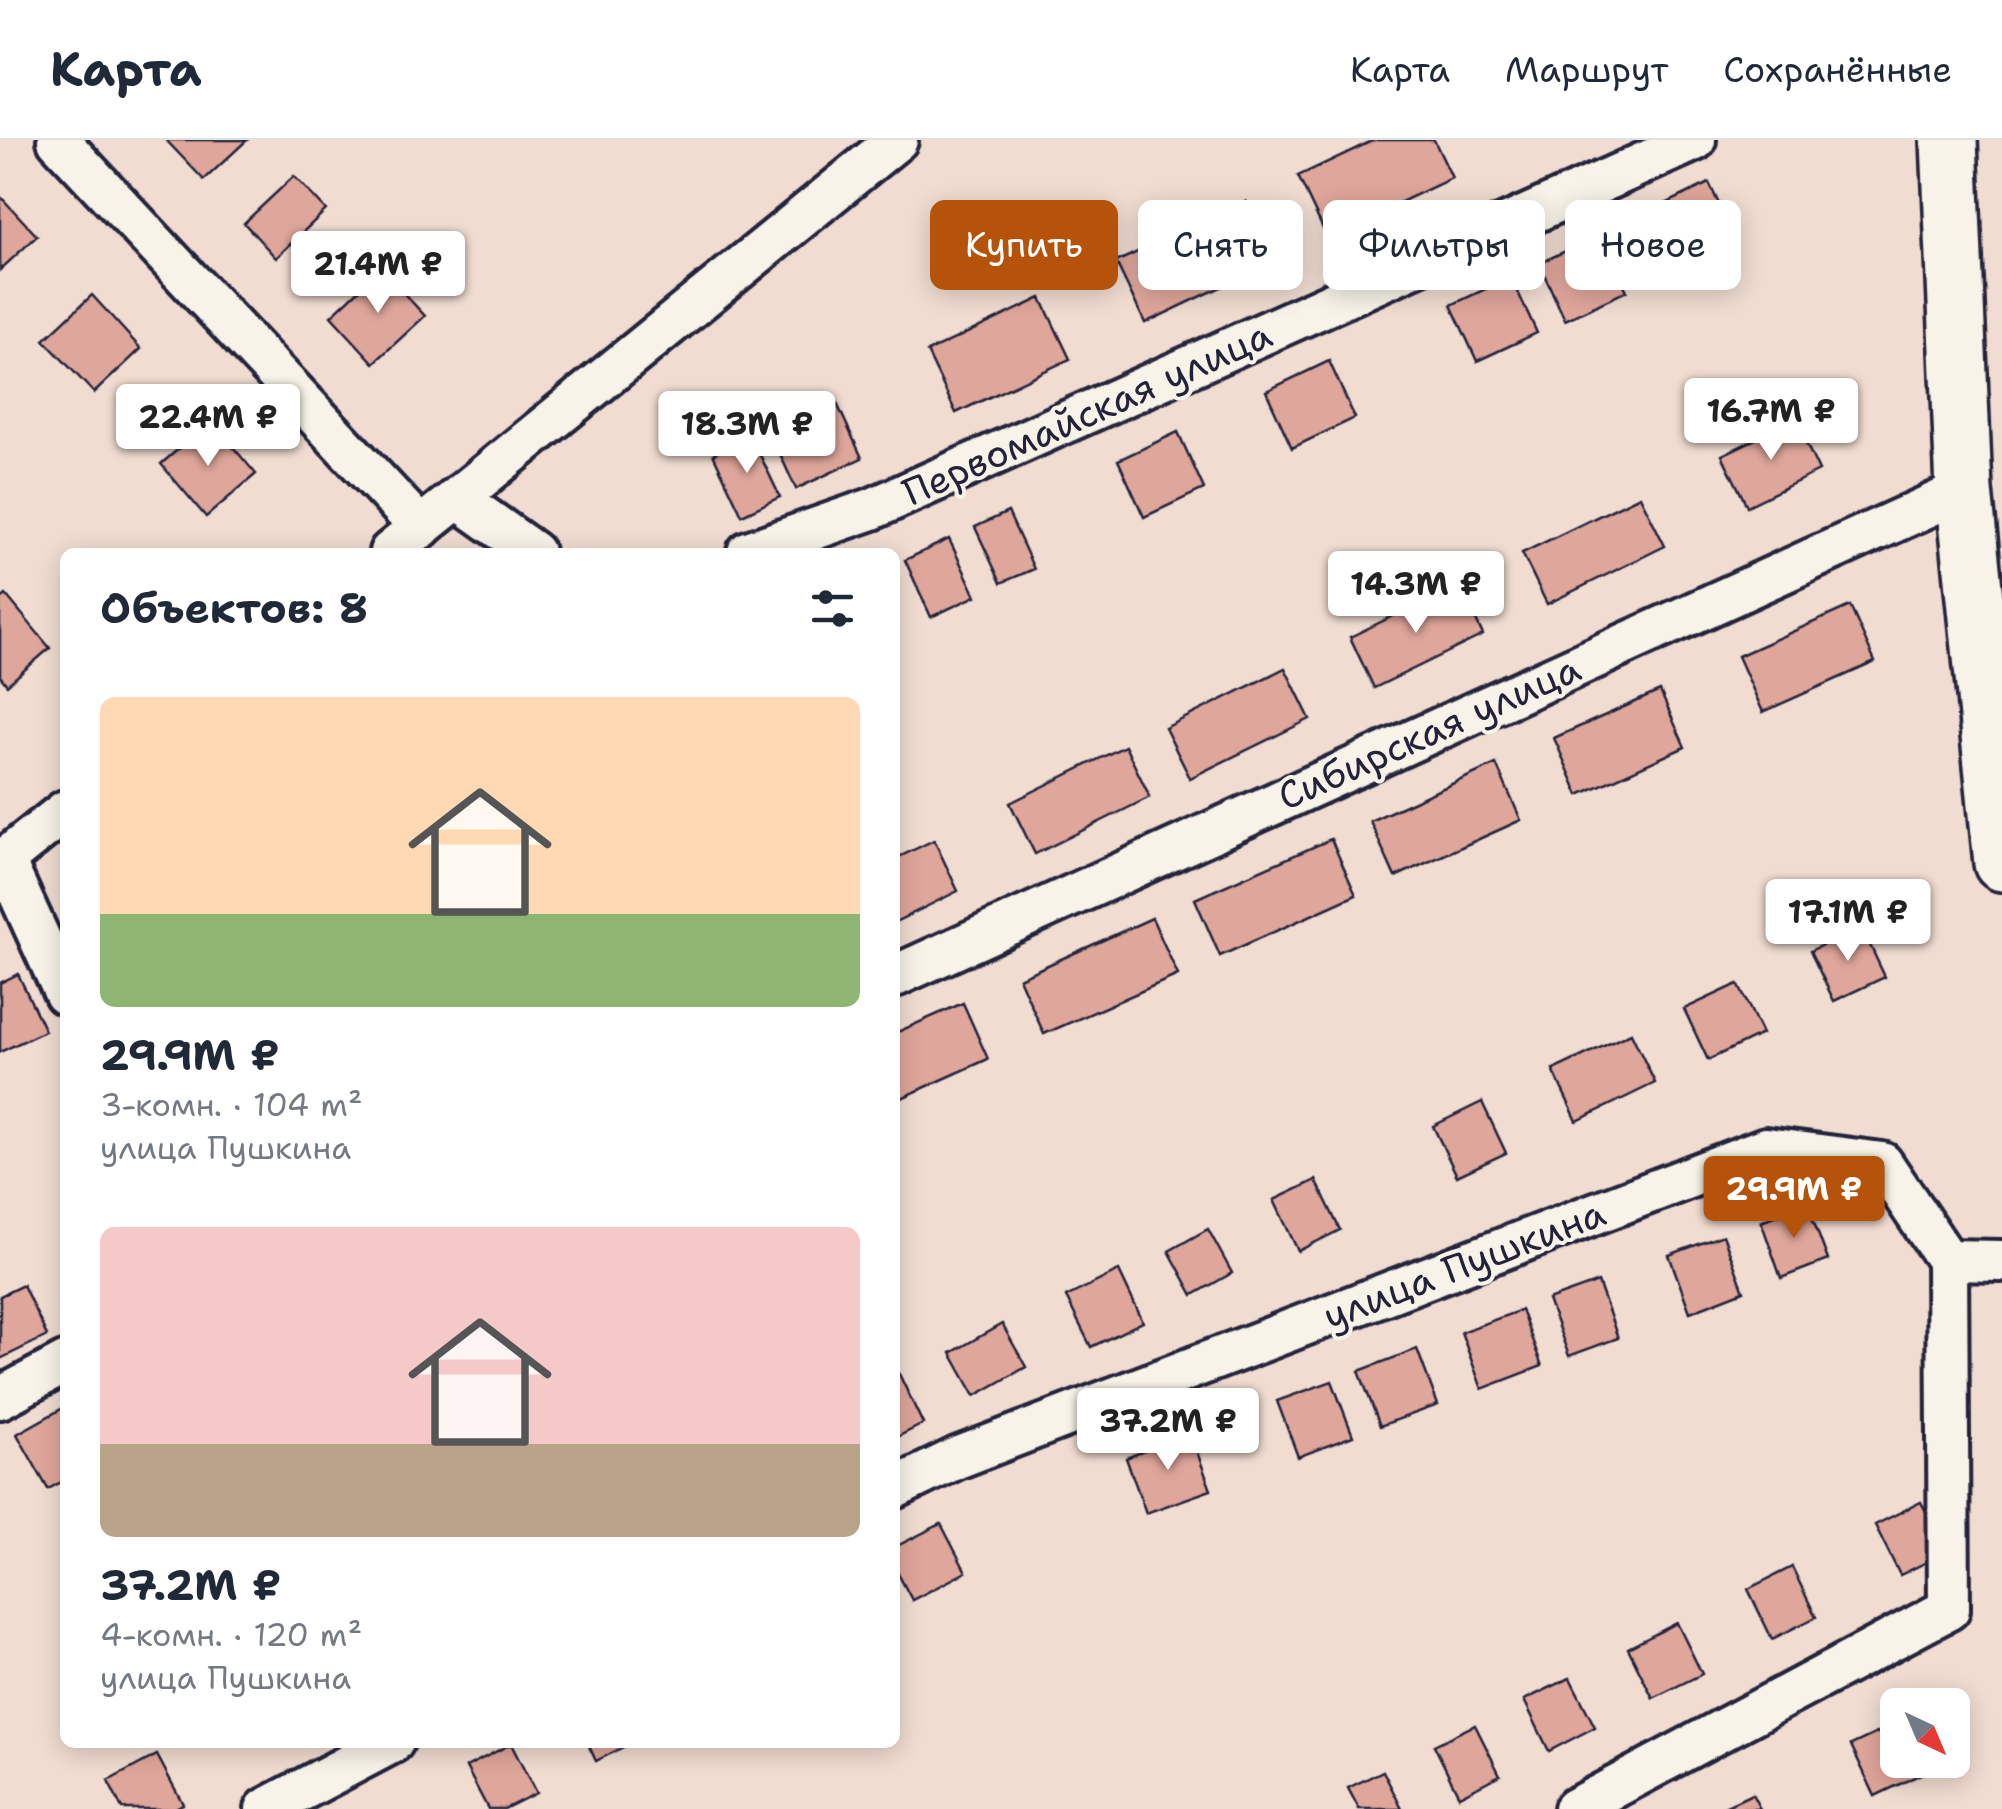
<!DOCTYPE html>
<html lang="ru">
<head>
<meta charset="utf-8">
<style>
  body { margin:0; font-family:"Shantell Sans",sans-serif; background:#f2f2f3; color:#1f2937; height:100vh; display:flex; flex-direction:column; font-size:38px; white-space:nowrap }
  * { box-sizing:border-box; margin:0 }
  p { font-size:32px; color:#747a83 }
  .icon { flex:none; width:55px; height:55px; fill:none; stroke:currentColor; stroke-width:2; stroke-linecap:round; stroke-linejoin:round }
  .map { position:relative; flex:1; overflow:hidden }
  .side { position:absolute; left:60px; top:408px; width:840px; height:1200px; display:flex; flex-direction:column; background:#fff; border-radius:15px; box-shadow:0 5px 25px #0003 }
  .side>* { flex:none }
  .hud { position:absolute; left:930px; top:60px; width:920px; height:90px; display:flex; gap:20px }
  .needle { width:65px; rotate:136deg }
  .controls { position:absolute; left:1880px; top:1548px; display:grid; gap:20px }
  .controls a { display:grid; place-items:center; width:90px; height:90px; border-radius:15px; background:#fff; box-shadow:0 5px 25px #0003; font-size:50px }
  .price { position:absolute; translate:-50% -85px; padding:0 22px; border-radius:10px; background:#fff; color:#222; font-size:32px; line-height:65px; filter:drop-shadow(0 2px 5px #0008) }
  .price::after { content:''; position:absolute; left:50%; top:60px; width:30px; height:22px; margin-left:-15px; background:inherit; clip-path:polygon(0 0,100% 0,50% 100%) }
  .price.selected { background:#b45309; color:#fff }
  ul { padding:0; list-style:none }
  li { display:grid; align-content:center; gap:20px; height:530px; padding:0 40px }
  li span { display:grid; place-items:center; height:310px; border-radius:15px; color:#555 }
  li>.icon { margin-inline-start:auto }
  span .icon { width:180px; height:180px; fill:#fffc; stroke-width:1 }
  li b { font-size:42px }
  h2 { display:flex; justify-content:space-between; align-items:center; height:120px; padding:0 40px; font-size:42px }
  .tag { padding:0 35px; border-radius:15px; background:#fff; box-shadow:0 5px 25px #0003; font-size:35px; line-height:90px }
  .tag.selected { background:#b45309; color:#fff }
  header { display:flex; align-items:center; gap:60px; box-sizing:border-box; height:140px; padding:0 50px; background:#fff; border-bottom:2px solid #e0e1e3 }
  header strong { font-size:48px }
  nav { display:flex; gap:55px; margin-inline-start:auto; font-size:35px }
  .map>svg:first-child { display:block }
  .building { fill:#dfa69b; stroke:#22223b; stroke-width:2.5 }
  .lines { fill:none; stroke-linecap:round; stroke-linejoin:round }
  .street-casing { stroke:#22223b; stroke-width:48 }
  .secondary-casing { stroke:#22223b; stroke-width:62 }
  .street { stroke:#f7f3e8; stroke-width:40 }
  .secondary { stroke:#f7f3e8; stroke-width:55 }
  .labels { text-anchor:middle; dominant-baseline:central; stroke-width:8; stroke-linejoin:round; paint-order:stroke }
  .street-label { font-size:38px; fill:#22223b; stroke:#f7f3e8 }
</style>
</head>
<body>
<header>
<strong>Карта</strong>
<nav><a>Карта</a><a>Маршрут</a><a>Сохранённые</a></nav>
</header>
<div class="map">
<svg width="2002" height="1669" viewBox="0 0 2002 1669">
  <rect width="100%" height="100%" fill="#f0dcd1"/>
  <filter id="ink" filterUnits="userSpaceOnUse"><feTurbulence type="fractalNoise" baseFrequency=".01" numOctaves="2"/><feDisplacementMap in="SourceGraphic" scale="20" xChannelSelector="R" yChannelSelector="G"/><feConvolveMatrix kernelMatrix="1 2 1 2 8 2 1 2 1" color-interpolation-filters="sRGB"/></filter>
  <g filter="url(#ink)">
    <g class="building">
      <path d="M166,0H247L204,40Z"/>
      <path d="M1374,0H1434L1452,38L1327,97L1298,36Z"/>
      <path d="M294,36L326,70L276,118L244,83Z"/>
      <path d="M1709,43L1736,100L1658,136L1632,80Z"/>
      <path d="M0,56L37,96L0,130Z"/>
      <path d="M1246,61L1274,122L1145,183L1116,122Z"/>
      <path d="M1601,95L1627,151L1565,180L1539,123Z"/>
      <path d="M381,129L425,176L374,223L331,176Z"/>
      <path d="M1511,137L1537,193L1477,221L1451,165Z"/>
      <path d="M92,155L141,209L94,253L44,200Z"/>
      <path d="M1041,158L1070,219L956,273L927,212Z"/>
      <path d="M1329,221L1355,278L1292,308L1266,251Z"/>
      <path d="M834,257L862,318L796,349L768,288Z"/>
      <path d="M1795,280L1819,331L1747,366L1722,315Z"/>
      <path d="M211,281L256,334L206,377L161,324Z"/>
      <path d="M1178,292L1204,349L1144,377L1118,320Z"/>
      <path d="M751,296L780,357L742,375L713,314Z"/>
      <path d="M1640,356L1665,406L1547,464L1522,413Z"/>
      <path d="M1008,372L1034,429L1001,443L975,387Z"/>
      <path d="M949,399L976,456L931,477L905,420Z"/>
      <path d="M1459,444L1483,495L1374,548L1350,497Z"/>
      <path d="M6,455L50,508L7,545L0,536V460Z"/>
      <path d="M1850,466L1875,522L1763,572L1738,516Z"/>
      <path d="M1285,528L1310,579L1190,638L1165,588Z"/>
      <path d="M1660,551L1685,607L1579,655L1554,598Z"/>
      <path d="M1125,606L1150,657L1035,714L1010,663Z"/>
      <path d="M1496,624L1521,680L1395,737L1370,681Z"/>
      <path d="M1331,699L1356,755L1220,816L1195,759Z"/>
      <path d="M934,700L958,751L895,782V719Z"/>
      <path d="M1152,778L1178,835L1044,894L1019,838Z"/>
      <path d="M1861,786L1885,837L1834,861L1810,811Z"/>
      <path d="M18,834L45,891L0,912V843Z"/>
      <path d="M1738,844L1762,894L1708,920L1684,869Z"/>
      <path d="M963,863L988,919L895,961V893Z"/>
      <path d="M1631,893L1655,943L1577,981L1553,930Z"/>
      <path d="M1482,962L1506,1013L1457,1036L1433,986Z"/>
      <path d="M1316,1040L1340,1090L1298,1111L1274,1060Z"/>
      <path d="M1807,1064L1828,1120L1781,1138L1761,1081Z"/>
      <path d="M1208,1089L1232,1133L1193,1155L1169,1111Z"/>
      <path d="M1723,1095L1744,1151L1690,1172L1669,1115Z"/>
      <path d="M1119,1131L1143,1182L1091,1207L1066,1157Z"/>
      <path d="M1598,1142L1618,1198L1569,1216L1548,1160Z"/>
      <path d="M23,1145L47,1196L0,1219V1156Z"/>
      <path d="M1521,1170L1542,1226L1482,1249L1461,1192Z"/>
      <path d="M1002,1184L1026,1227L975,1256L951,1213Z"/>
      <path d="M1417,1209L1438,1265L1380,1286L1359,1231Z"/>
      <path d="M899,1234L923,1284L895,1298V1236Z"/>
      <path d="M1332,1241L1353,1296L1298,1317L1277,1261Z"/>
      <path d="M65,1267V1340L48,1349L17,1294Z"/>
      <path d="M1190,1293L1211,1350L1146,1373L1126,1318Z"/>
      <path d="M1921,1362L1947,1412L1900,1435L1875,1385Z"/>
      <path d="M941,1384L966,1432L912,1460L895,1428V1407Z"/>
      <path d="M1792,1427L1816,1477L1772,1499L1748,1449Z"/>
      <path d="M1677,1483L1702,1534L1653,1558L1628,1508Z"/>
      <path d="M1570,1538L1595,1587L1549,1611L1524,1560Z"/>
      <path d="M1898,1583V1620H1945L1946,1622L1875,1656L1851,1605Z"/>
      <path d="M1475,1585L1500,1635L1459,1656L1434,1605Z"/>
      <path d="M587,1602H633L596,1621Z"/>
      <path d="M511,1604L536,1653L504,1669H488L466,1627Z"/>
      <path d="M157,1615L183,1664L173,1669H122L108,1641Z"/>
      <path d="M1383,1631L1402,1669H1359L1348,1648Z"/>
      <path d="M1752,1654L1760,1669H1720Z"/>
    </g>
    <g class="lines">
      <g class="street-casing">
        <g id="street">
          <path d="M58,0L421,388"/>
          <path d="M457,358L897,0"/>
          <path d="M390,412L457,358L533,412"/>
          <path d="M748,412L872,369L1695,0"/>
          <path d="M4,720L65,854"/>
          <path d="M0,723L65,671"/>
          <path d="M895,836L1964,350"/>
          <path d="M0,1258L65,1223"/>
          <path d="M895,1348L957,1318L1766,1008L1882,1023L1947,1120L2002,1121"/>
          <path d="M266,1669L393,1602"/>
          <path d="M1574,1669L1949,1469L1947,1120"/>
        </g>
      </g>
      <g class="secondary-casing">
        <path id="secondary" d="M1949,0L1964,350L2002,723"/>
      </g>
      <use href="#street" class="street"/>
      <use href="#secondary" class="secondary"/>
    </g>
  </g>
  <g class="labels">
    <g class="street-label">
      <text transform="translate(1087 273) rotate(-24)">Первомайская улица</text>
      <text transform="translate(1429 592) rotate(-24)">Сибирская улица</text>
      <text transform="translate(1464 1124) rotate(-21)">улица Пушкина</text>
    </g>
  </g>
</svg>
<div class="controls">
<a><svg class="needle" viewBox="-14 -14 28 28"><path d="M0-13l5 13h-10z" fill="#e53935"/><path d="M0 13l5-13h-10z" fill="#747a83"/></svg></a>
</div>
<b class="price" style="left:378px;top:176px">21.4M ₽</b>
<b class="price" style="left:1771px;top:323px">16.7M ₽</b>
<b class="price" style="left:208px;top:329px">22.4M ₽</b>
<b class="price" style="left:747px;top:336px">18.3M ₽</b>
<b class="price" style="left:1416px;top:496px">14.3M ₽</b>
<b class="price" style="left:1848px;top:824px">17.1M ₽</b>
<b class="price selected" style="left:1794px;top:1101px">29.9M ₽</b>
<b class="price" style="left:1168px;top:1333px">37.2M ₽</b>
<div class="hud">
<a class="tag selected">Купить</a>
<a class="tag">Снять</a>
<a class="tag">Фильтры</a>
<a class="tag">Новое</a>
</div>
<section class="side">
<h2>Объектов: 8<svg class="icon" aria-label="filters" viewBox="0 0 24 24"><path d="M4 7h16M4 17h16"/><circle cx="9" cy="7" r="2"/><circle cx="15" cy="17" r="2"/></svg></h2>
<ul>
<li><span style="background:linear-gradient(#ffd9b3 70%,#8fb573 0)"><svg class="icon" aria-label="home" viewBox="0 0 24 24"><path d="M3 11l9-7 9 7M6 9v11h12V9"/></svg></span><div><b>29.9M ₽</b><p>3-комн. · 104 m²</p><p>улица Пушкина</p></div></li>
<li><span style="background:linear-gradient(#f6c9c9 70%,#b9a48a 0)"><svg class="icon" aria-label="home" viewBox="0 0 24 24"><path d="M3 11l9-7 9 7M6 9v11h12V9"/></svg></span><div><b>37.2M ₽</b><p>4-комн. · 120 m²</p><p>улица Пушкина</p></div></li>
</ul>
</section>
</div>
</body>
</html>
